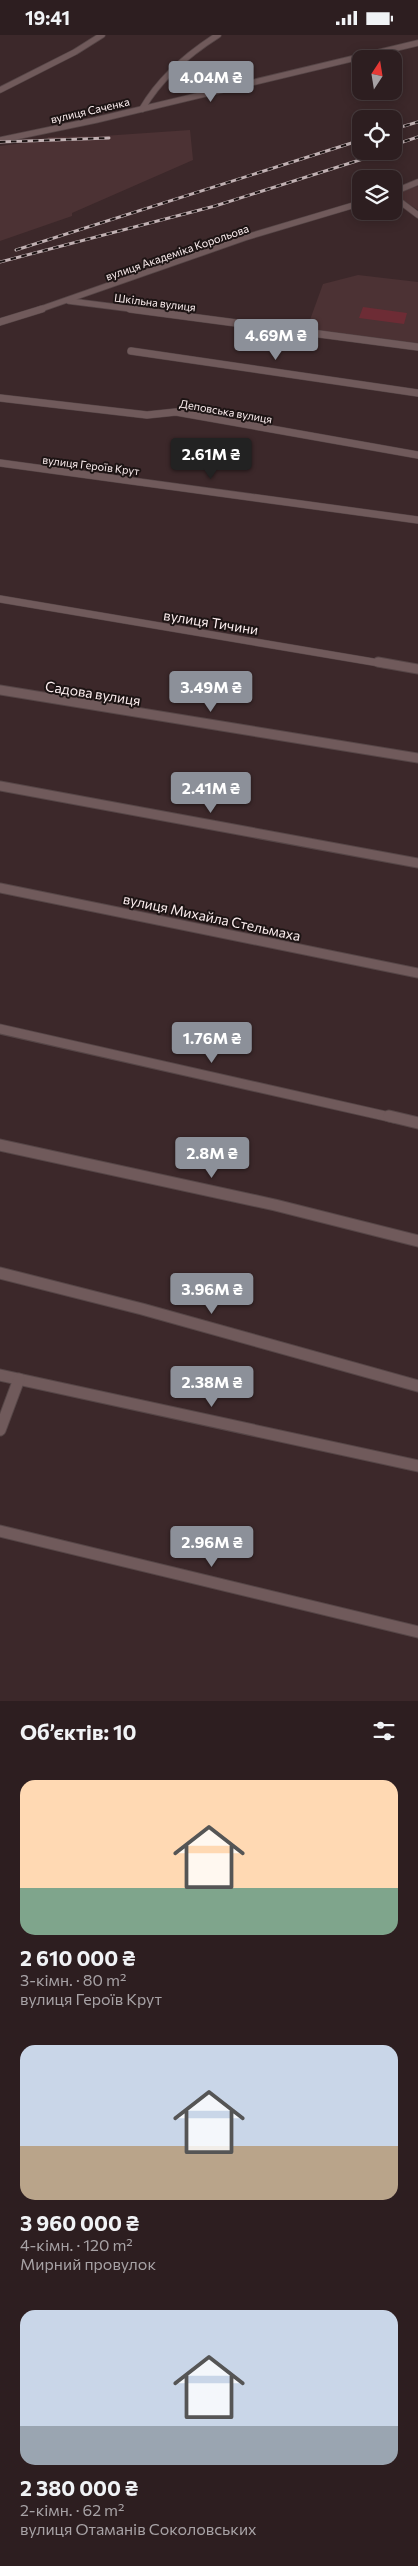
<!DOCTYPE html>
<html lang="uk">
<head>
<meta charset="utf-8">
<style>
  body { margin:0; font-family:Commissioner,sans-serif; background:#352729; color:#f1f3f6; height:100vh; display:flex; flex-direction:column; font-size:19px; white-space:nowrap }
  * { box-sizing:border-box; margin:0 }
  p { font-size:16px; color:#a7a2a5 }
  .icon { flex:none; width:28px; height:28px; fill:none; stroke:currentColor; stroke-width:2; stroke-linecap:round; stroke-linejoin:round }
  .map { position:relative; height:1666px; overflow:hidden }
  .details { display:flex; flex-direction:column; background:#2d1e20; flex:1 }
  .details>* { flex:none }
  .needle { width:32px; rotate:12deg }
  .fabs { position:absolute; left:352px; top:15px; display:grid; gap:10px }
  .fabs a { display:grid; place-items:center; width:50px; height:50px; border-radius:10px; background:#2d1e20; box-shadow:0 2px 12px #0003,0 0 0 1px #483c3e; font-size:25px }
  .price { position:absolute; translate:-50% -42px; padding:0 11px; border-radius:5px; background:#8c9099; color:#fff; font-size:16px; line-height:32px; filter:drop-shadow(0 1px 2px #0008) }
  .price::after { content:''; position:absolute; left:50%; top:30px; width:15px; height:11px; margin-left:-8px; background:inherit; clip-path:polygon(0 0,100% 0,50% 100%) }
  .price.current { background:#222; color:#fff }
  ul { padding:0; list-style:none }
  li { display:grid; align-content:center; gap:10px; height:265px; padding:0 20px }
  li span { display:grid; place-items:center; height:155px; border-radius:15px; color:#555 }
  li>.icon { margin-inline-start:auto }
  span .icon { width:90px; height:90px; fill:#fffc; stroke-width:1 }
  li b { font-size:21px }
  h2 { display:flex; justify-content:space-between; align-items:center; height:60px; padding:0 20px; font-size:21px }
  .status { display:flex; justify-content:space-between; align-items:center; height:35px; padding:0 25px; background:#2d1e20; direction:ltr }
  .status svg { height:14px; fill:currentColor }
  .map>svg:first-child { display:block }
  .built { fill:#4c3234 }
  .green { fill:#6d2c35 }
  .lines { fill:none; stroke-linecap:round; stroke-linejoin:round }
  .street-far3-casing { stroke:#564647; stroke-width:7 }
  .street-far2-casing { stroke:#564647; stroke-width:8 }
  .street-far1-casing { stroke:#564647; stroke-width:11 }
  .street-casing { stroke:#564647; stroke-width:13 }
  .street-far3 { stroke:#705a5b; stroke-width:5.5 }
  .street-far2 { stroke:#705a5b; stroke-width:7 }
  .street-far1 { stroke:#705a5b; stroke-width:9 }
  .street { stroke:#705a5b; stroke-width:11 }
  .rail-casing { stroke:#c1b1b3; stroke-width:3 }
  .rail { stroke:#1d1414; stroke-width:2; stroke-dasharray:5.5; stroke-linecap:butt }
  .labels { text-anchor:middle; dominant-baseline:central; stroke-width:4; stroke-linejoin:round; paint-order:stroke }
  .far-street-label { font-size:11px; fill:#fceeef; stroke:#1d1414 }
  .street-label { font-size:14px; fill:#fceeef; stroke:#1d1414 }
</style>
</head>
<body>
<div class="status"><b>19:41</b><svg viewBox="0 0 49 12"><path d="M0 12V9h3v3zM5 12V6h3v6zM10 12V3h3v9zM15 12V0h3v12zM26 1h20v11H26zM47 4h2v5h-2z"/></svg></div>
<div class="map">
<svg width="418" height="1666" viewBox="0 0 418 1666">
  <rect width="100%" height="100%" fill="#3c282a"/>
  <g class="built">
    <path d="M190,95L193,125L72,178V181L0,206V111L47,105L48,102L103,101Z"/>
    <path d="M418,151V175L401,164L403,156Z"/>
    <path d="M358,240L418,247V311L306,296L323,249Z"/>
  </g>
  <path class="green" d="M363,272L407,278L404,289L359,283Z"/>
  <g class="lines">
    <g class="street-far3-casing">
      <g id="street-far3">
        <path d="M0,55L75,17L102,0"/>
        <path d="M142,74C160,43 188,19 218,0"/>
        <path d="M0,105L96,85L418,8"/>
        <path d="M394,157L418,147"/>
        <path d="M394,162L418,180"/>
        <path d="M69,266L140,275"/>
        <path d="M38,275L247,202L361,168"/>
      </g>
    </g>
    <g class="street-far2-casing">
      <g id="street-far2">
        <path d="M130,274L418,312"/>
        <path d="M0,287L42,274"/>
        <path d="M131,316L418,358"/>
        <path d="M0,363L147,380L176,377L418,420"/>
        <path d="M0,428L418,485"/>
        <path d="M0,564L385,629"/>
      </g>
    </g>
    <g class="street-far1-casing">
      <g id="street-far1">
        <path d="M378,627L418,634"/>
        <path d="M0,655L418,723"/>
        <path d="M0,751L418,828"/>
        <path d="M0,853L418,938"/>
        <path d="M0,994L394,1083"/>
      </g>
    </g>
    <g class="street-casing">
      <g id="street">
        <path d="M389,1081L418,1088"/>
        <path d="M0,1110L275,1170L418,1206"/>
        <path d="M0,1238L142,1274L418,1351"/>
        <path d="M0,1340L418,1431"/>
        <path d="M0,1395L19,1344"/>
        <path d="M0,1496L418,1597"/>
      </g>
    </g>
    <use href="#street-far3" class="street-far3"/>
    <use href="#street-far2" class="street-far2"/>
    <use href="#street-far1" class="street-far1"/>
    <use href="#street" class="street"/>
    <g class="rail-casing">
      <g id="rail">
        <path d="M394,94L418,87"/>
        <path d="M0,107L109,103"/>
        <path d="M394,110L418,102"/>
        <path d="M16,215L361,105"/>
        <path d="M0,227L215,171L388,116"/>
      </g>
    </g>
    <use href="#rail" class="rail"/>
  </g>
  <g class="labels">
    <g class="far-street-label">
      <text transform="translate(90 75) rotate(-13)">вулиця Саченка</text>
      <text transform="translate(177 217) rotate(-19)">вулиця Академіка Корольова</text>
      <text transform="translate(155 267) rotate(7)">Шкільна вулиця</text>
      <text transform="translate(226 376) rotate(10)">Деповська вулиця</text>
      <text transform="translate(91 430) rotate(7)">вулиця Героїв Крут</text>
    </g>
    <g class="street-label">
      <text transform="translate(211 587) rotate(9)">вулиця Тичини</text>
      <text transform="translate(93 658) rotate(9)">Садова вулиця</text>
      <text transform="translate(212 882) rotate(12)">вулиця Михайла Стельмаха</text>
    </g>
  </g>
</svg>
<div class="fabs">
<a><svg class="needle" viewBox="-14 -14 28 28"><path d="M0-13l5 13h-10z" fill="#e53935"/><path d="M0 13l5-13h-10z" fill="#a7a2a5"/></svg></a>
<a><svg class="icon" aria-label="locate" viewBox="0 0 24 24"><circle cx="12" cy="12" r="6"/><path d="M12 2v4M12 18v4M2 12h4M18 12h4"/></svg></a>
<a><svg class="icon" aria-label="layers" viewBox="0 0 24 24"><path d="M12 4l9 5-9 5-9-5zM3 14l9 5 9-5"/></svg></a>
</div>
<b class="price" style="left:211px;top:68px">4.04M ₴</b>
<b class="price" style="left:276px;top:326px">4.69M ₴</b>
<b class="price current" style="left:211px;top:445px">2.61M ₴</b>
<b class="price" style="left:211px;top:678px">3.49M ₴</b>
<b class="price" style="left:211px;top:779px">2.41M ₴</b>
<b class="price" style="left:212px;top:1029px">1.76M ₴</b>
<b class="price" style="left:212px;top:1144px">2.8M ₴</b>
<b class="price" style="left:212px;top:1280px">3.96M ₴</b>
<b class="price" style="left:212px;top:1373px">2.38M ₴</b>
<b class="price" style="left:212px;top:1533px">2.96M ₴</b>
</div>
<section class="details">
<h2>Об’єктів: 10<svg class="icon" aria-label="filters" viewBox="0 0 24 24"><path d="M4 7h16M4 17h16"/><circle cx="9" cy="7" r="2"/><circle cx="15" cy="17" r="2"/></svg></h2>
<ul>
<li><span style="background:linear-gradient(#ffd9b3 70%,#7fa58c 0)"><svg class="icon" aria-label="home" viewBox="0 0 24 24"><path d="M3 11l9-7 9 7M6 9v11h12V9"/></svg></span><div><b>2 610 000 ₴</b><p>3-кімн. · 80 m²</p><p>вулиця Героїв Крут</p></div></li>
<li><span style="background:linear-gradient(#c9d6e8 65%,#b9a48a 0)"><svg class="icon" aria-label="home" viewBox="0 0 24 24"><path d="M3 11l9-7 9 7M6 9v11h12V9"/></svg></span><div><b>3 960 000 ₴</b><p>4-кімн. · 120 m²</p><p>Мирний провулок</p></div></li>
<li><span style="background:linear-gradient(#c9d6e8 75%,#9aa5b1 0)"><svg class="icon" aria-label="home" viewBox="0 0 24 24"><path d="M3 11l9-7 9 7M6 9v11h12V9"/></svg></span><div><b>2 380 000 ₴</b><p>2-кімн. · 62 m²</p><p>вулиця Отаманів Соколовських</p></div></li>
</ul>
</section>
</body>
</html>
